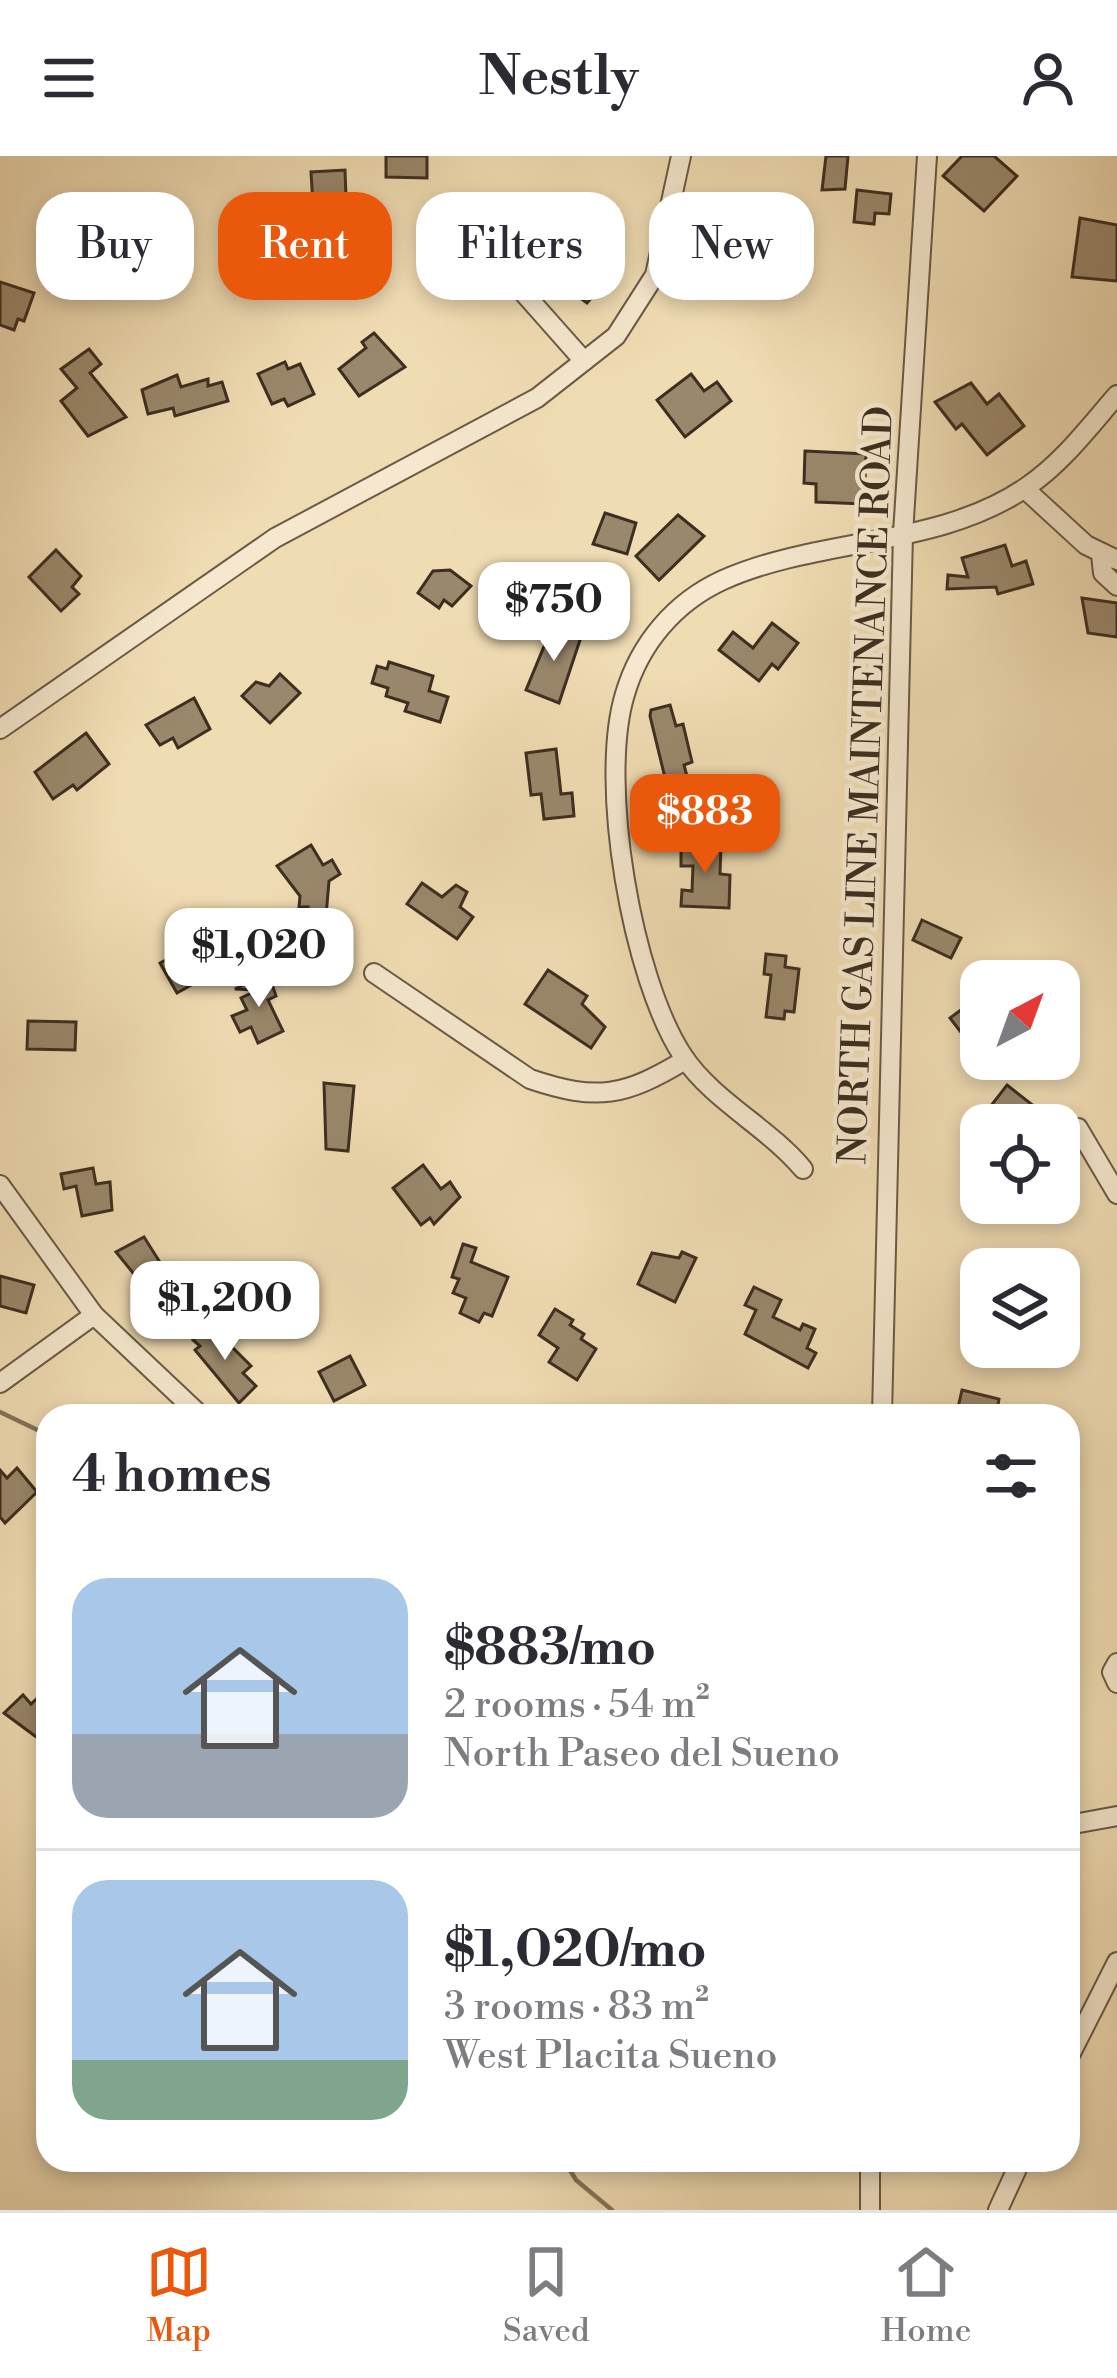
<!DOCTYPE html>
<html lang="en">
<head>
<meta charset="utf-8">
<style>
  body { margin:0; font-family:"Libre Bodoni",serif; background:#f2f2f3; color:#2b2b33; height:100vh; display:flex; flex-direction:column; font-size:45px; white-space:nowrap }
  * { box-sizing:border-box; margin:0 }
  p { font-size:39px; color:#7c7c81 }
  .icon { flex:none; width:66px; height:66px; fill:none; stroke:currentColor; stroke-width:2; stroke-linecap:round; stroke-linejoin:round }
  .map { position:relative; flex:1; overflow:hidden }
  .details { position:absolute; left:36px; top:1248px; width:1044px; height:768px; display:flex; flex-direction:column; background:#fff; border-radius:36px; box-shadow:0 6px 18px #0003 }
  .details>* { flex:none }
  .hud { position:absolute; left:36px; top:36px; width:1047px; height:108px; display:flex; gap:24px }
  .needle { width:78px; rotate:41deg }
  .tools { position:absolute; left:960px; top:804px; display:grid; gap:24px }
  .tools a { display:grid; place-items:center; width:120px; height:120px; border-radius:24px; background:#fff; box-shadow:0 6px 18px #0003; font-size:60px }
  .price { position:absolute; translate:-50% -102px; padding:0 27px; border-radius:24px; background:#fff; color:#222; font-size:39px; line-height:78px; filter:drop-shadow(0 3px 6px #0008) }
  .price::after { content:''; position:absolute; left:50%; top:72px; width:36px; height:27px; margin-left:-18px; background:inherit; clip-path:polygon(0 0,100% 0,50% 100%) }
  .price.current { background:#ea580c; color:#fff }
  ul { padding:0; list-style:none }
  li { display:flex; align-items:center; gap:36px; height:300px; padding:0 36px }
  li+li { border-top:3px solid #e1e1e2 }
  li span { display:grid; place-items:center; flex:none; width:336px; height:240px; border-radius:36px; color:#555 }
  li>.icon { margin-inline-start:auto }
  span .icon { width:144px; height:144px; fill:#fffc; stroke-width:1 }
  li b { font-size:51px }
  h2 { display:flex; justify-content:space-between; align-items:center; height:144px; padding:0 36px; font-size:51px }
  .chip { padding:0 42px; border-radius:36px; background:#fff; box-shadow:0 6px 18px #0003; font-size:42px; line-height:108px }
  .chip.current { background:#ea580c; color:#fff }
  header { display:flex; justify-content:space-between; align-items:center; height:156px; padding:0 36px; background:#fff; font-size:54px; font-weight:700 }
  .menu { display:flex; justify-content:space-around; align-items:center; height:168px; border-top:3px solid #e1e1e2; background:#fff; font-size:33px; color:#7c7c81 }
  .menu a { display:grid; justify-items:center; gap:6px }
  .menu .current { color:#ea580c }
  .map>svg:first-child { display:block }
  .lines { fill:none; stroke-linecap:round; stroke-linejoin:round }
  .stream { stroke:#84735a; stroke-width:4.5 }
  .building { fill:#9a886c; stroke:#3d2e1f; stroke-width:3 }
  .minor-casing { stroke:#6a5a44; stroke-width:22 }
  .minor { stroke:#f5e8ce; stroke-width:18 }
  .labels { text-anchor:middle; dominant-baseline:central; stroke-width:9; stroke-linejoin:round; paint-order:stroke }
  .street-label { font-size:39px; fill:#3d2e1f; stroke:#f5e8ce }
</style>
</head>
<body>
<header><svg class="icon" aria-label="menu" viewBox="0 0 24 24"><path d="M4 6h16M4 12h16M4 18h16"/></svg>Nestly<svg class="icon" aria-label="person" viewBox="0 0 24 24"><circle cx="12" cy="8" r="4"/><path d="M4 21q1-7 8-7t8 7"/></svg></header>
<div class="map">
<svg width="1117" height="2054" viewBox="0 0 1117 2054">
  <rect width="100%" height="100%" fill="#f0dcb3"/>
  <filter id="stains"><feTurbulence type="fractalNoise" baseFrequency=".00167" numOctaves="4"/><feColorMatrix values="0 0 0 0 .2 0 0 0 0 .09 0 0 0 0 .02 0 0 0 .5 -.17"/></filter>
  <radialGradient id="worn" r=".72"><stop offset=".6" stop-color="#630" stop-opacity="0"/><stop offset="1" stop-color="#630" stop-opacity=".3"/></radialGradient>
  <g class="lines">
    <g class="stream">
      <path d="M0,1256L48,1279"/>
      <path d="M564,2004L576,2024L612,2054"/>
    </g>
  </g>
  <g class="building">
    <path d="M386,0H427V22L386,21Z"/>
    <path d="M826,0H848L845,33L822,34Z"/>
    <path d="M962,0H994L1017,20L984,55L943,20Z"/>
    <path d="M345,14L346,41H341L348,96L326,98L323,65L314,66L311,16Z"/>
    <path d="M857,34L891,38L889,58L875,57L874,68L854,66Z"/>
    <path d="M54,55L82,60L73,122L51,119L54,102L47,101Z"/>
    <path d="M1080,62L1117,69V125L1072,121Z"/>
    <path d="M764,76L784,86L775,103L786,109L764,139L730,121L745,92L753,97Z"/>
    <path d="M573,88L605,126L587,147L547,118Z"/>
    <path d="M0,126L34,137L24,165L18,163L14,174L0,169Z"/>
    <path d="M374,177L405,211L359,240L339,213L366,192L362,186Z"/>
    <path d="M89,193L101,208L90,217L126,261L88,280L61,245L77,232L61,213Z"/>
    <path d="M285,206L288,213L300,208L314,238L288,250L284,243L272,248L258,218Z"/>
    <path d="M691,218L704,235L717,226L731,245L685,281L657,244Z"/>
    <path d="M177,219L181,231L208,223V230L222,226L228,245L175,260L173,252L148,258L142,234Z"/>
    <path d="M971,227L987,248L999,238L1024,270L987,299L962,268L956,273L935,246Z"/>
    <path d="M805,295L866,298L864,348L816,346V328L804,327Z"/>
    <path d="M605,357L636,367L627,398L593,388Z"/>
    <path d="M678,359L704,380L659,424L636,400Z"/>
    <path d="M1005,389L1012,410L1026,405L1033,428L998,438L996,431L947,433L948,419L968,421L962,402Z"/>
    <path d="M56,394L81,420L72,431L79,438L61,455L29,421Z"/>
    <path d="M450,414L471,430L452,450L444,444L439,452L418,437L433,415Z"/>
    <path d="M1082,442L1117,447V481L1088,477Z"/>
    <path d="M555,464L580,484L559,547L526,534Z"/>
    <path d="M772,467L798,487L778,513L772,508L759,525L719,494L733,476L753,492Z"/>
    <path d="M389,506L433,520L429,535L448,541L440,566L405,555L408,547L386,540L388,532L372,527L377,510L387,513Z"/>
    <path d="M280,518L300,537L270,567L242,540L256,526L269,530Z"/>
    <path d="M194,542L210,573L178,592L173,582L160,589L146,569Z"/>
    <path d="M670,549L676,570L683,568L692,606L684,609L688,624L667,630L650,560L651,554Z"/>
    <path d="M86,577L109,608L77,634L73,629L53,643L35,616Z"/>
    <path d="M556,593L561,638L572,637L574,660L544,663L541,638L531,639L526,597Z"/>
    <path d="M681,686L721,688L720,718L730,719L729,752L681,750L682,734L692,735L693,710H681Z"/>
    <path d="M311,689L323,709L332,704L340,718L329,725L326,760L307,759L308,751H299L300,740L277,710Z"/>
    <path d="M422,727L442,741L456,729L467,736L460,751L473,761L457,783L407,748Z"/>
    <path d="M922,764L961,782L951,802L913,784Z"/>
    <path d="M186,793L202,823L177,837L160,807Z"/>
    <path d="M766,798L786,800L785,811L799,813L794,856L785,855L784,863L766,861L771,819L764,818Z"/>
    <path d="M548,814L587,840L582,848L605,871L591,892L525,848Z"/>
    <path d="M268,817L276,840L268,844L283,875L258,887L251,871L240,876L232,860L247,854L241,842L258,834L235,833Z"/>
    <path d="M981,839V886L973,892L950,862Z"/>
    <path d="M28,865L76,866L75,894L27,893Z"/>
    <path d="M324,927L354,930L348,995L326,993Z"/>
    <path d="M1007,929L1035,951L1026,962L1016,955L1005,969H976Z"/>
    <path d="M423,1009L441,1033L450,1026L460,1041L434,1068L430,1062L421,1069L393,1032Z"/>
    <path d="M93,1012L96,1028L110,1026L112,1054L82,1060L76,1030L64,1033L61,1018Z"/>
    <path d="M144,1081L161,1108L155,1113L161,1124L153,1129L163,1144L149,1152L140,1138L147,1134L116,1096Z"/>
    <path d="M463,1088L476,1092L471,1106L508,1121L492,1160L484,1157L479,1166L460,1157L466,1142L453,1137L459,1123L452,1121Z"/>
    <path d="M682,1096L696,1102L675,1146L638,1128L652,1097L679,1102Z"/>
    <path d="M0,1120L34,1129L26,1157L0,1150Z"/>
    <path d="M754,1131L781,1144L773,1161L800,1174L803,1168L815,1173L807,1192L816,1197L808,1212L745,1178L756,1154L745,1149Z"/>
    <path d="M555,1153L573,1164L570,1169L584,1178L581,1183L596,1193L577,1224L549,1206L558,1192L539,1179Z"/>
    <path d="M209,1168L251,1210L243,1217L256,1230L239,1247L195,1194L200,1190L193,1184Z"/>
    <path d="M350,1200L365,1229L334,1245L319,1216Z"/>
    <path d="M962,1234L999,1243L996,1260H956Z"/>
    <path d="M17,1312L37,1336L5,1367L0,1361V1314L7,1322Z"/>
    <path d="M48,1532V1574L39,1583L4,1557L23,1539L31,1548Z"/>
  </g>
  <g class="lines">
    <g class="minor-casing">
      <g id="minor">
        <path d="M459,64L584,205"/>
        <path d="M1025,333L1086,389L1117,404"/>
        <path d="M1101,398L1103,417L1117,430"/>
        <path d="M0,573L275,382L537,242L616,180L655,119L681,0"/>
        <path d="M374,817L530,923C598,946 625,940 685,904"/>
        <path d="M1078,972L1117,1038"/>
        <path d="M803,1013C768,971 713,945 683,900C632,823 598,626 625,538C640,487 675,446 723,424C819,381 939,392 1028,330C1063,306 1089,271 1117,239"/>
        <path d="M0,1029L94,1159L201,1260"/>
        <path d="M0,1227L94,1159"/>
        <path d="M882,1260L903,378L927,0"/>
        <path d="M1117,1507L1112,1516L1117,1527"/>
        <path d="M1068,1669L1117,1660"/>
        <path d="M1068,1903L1117,1806"/>
        <path d="M870,2054V2004"/>
        <path d="M998,2054L1021,2004"/>
      </g>
    </g>
    <use href="#minor" class="minor"/>
  </g>
  <g class="labels">
    <g class="street-label">
      <text transform="translate(867 629) rotate(-88)">NORTH GAS LINE MAINTENANCE ROAD</text>
    </g>
  </g>
  <rect width="100%" height="100%" filter="url(#stains)"/>
  <rect width="100%" height="100%" fill="url(#worn)"/>
</svg>
<div class="tools">
<a><svg class="needle" viewBox="-14 -14 28 28"><path d="M0-13l5 13h-10z" fill="#e53935"/><path d="M0 13l5-13h-10z" fill="#7c7c81"/></svg></a>
<a><svg class="icon" aria-label="locate" viewBox="0 0 24 24"><circle cx="12" cy="12" r="6"/><path d="M12 2v4M12 18v4M2 12h4M18 12h4"/></svg></a>
<a><svg class="icon" aria-label="layers" viewBox="0 0 24 24"><path d="M12 4l9 5-9 5-9-5zM3 14l9 5 9-5"/></svg></a>
</div>
<b class="price" style="left:554px;top:508px">$750</b>
<b class="price current" style="left:705px;top:720px">$883</b>
<b class="price" style="left:259px;top:854px">$1,020</b>
<b class="price" style="left:225px;top:1207px">$1,200</b>
<div class="hud">
<a class="chip">Buy</a>
<a class="chip current">Rent</a>
<a class="chip">Filters</a>
<a class="chip">New</a>
</div>
<section class="details">
<h2>4 homes<svg class="icon" aria-label="filters" viewBox="0 0 24 24"><path d="M4 7h16M4 17h16"/><circle cx="9" cy="7" r="2"/><circle cx="15" cy="17" r="2"/></svg></h2>
<ul>
<li><span style="background:linear-gradient(#a9c7e8 65%,#9aa5b1 0)"><svg class="icon" aria-label="home" viewBox="0 0 24 24"><path d="M3 11l9-7 9 7M6 9v11h12V9"/></svg></span><div><b>$883/mo</b><p>2 rooms · 54 m²</p><p>North Paseo del Sueno</p></div></li>
<li><span style="background:linear-gradient(#a9c7e8 75%,#7fa58c 0)"><svg class="icon" aria-label="home" viewBox="0 0 24 24"><path d="M3 11l9-7 9 7M6 9v11h12V9"/></svg></span><div><b>$1,020/mo</b><p>3 rooms · 83 m²</p><p>West Placita Sueno</p></div></li>
</ul>
</section>
</div>
<nav class="menu">
<a class="current"><svg class="icon" aria-label="map" viewBox="0 0 24 24"><path d="M3 6l6-2 6 2 6-2v14l-6 2-6-2-6 2zM9 4v14M15 6v14"/></svg>Map</a>
<a><svg class="icon" aria-label="saved" viewBox="0 0 24 24"><path d="M7 4h10v16l-5-4-5 4z"/></svg>Saved</a>
<a><svg class="icon" aria-label="home" viewBox="0 0 24 24"><path d="M3 11l9-7 9 7M6 9v11h12V9"/></svg>Home</a>
</nav>
</body>
</html>
